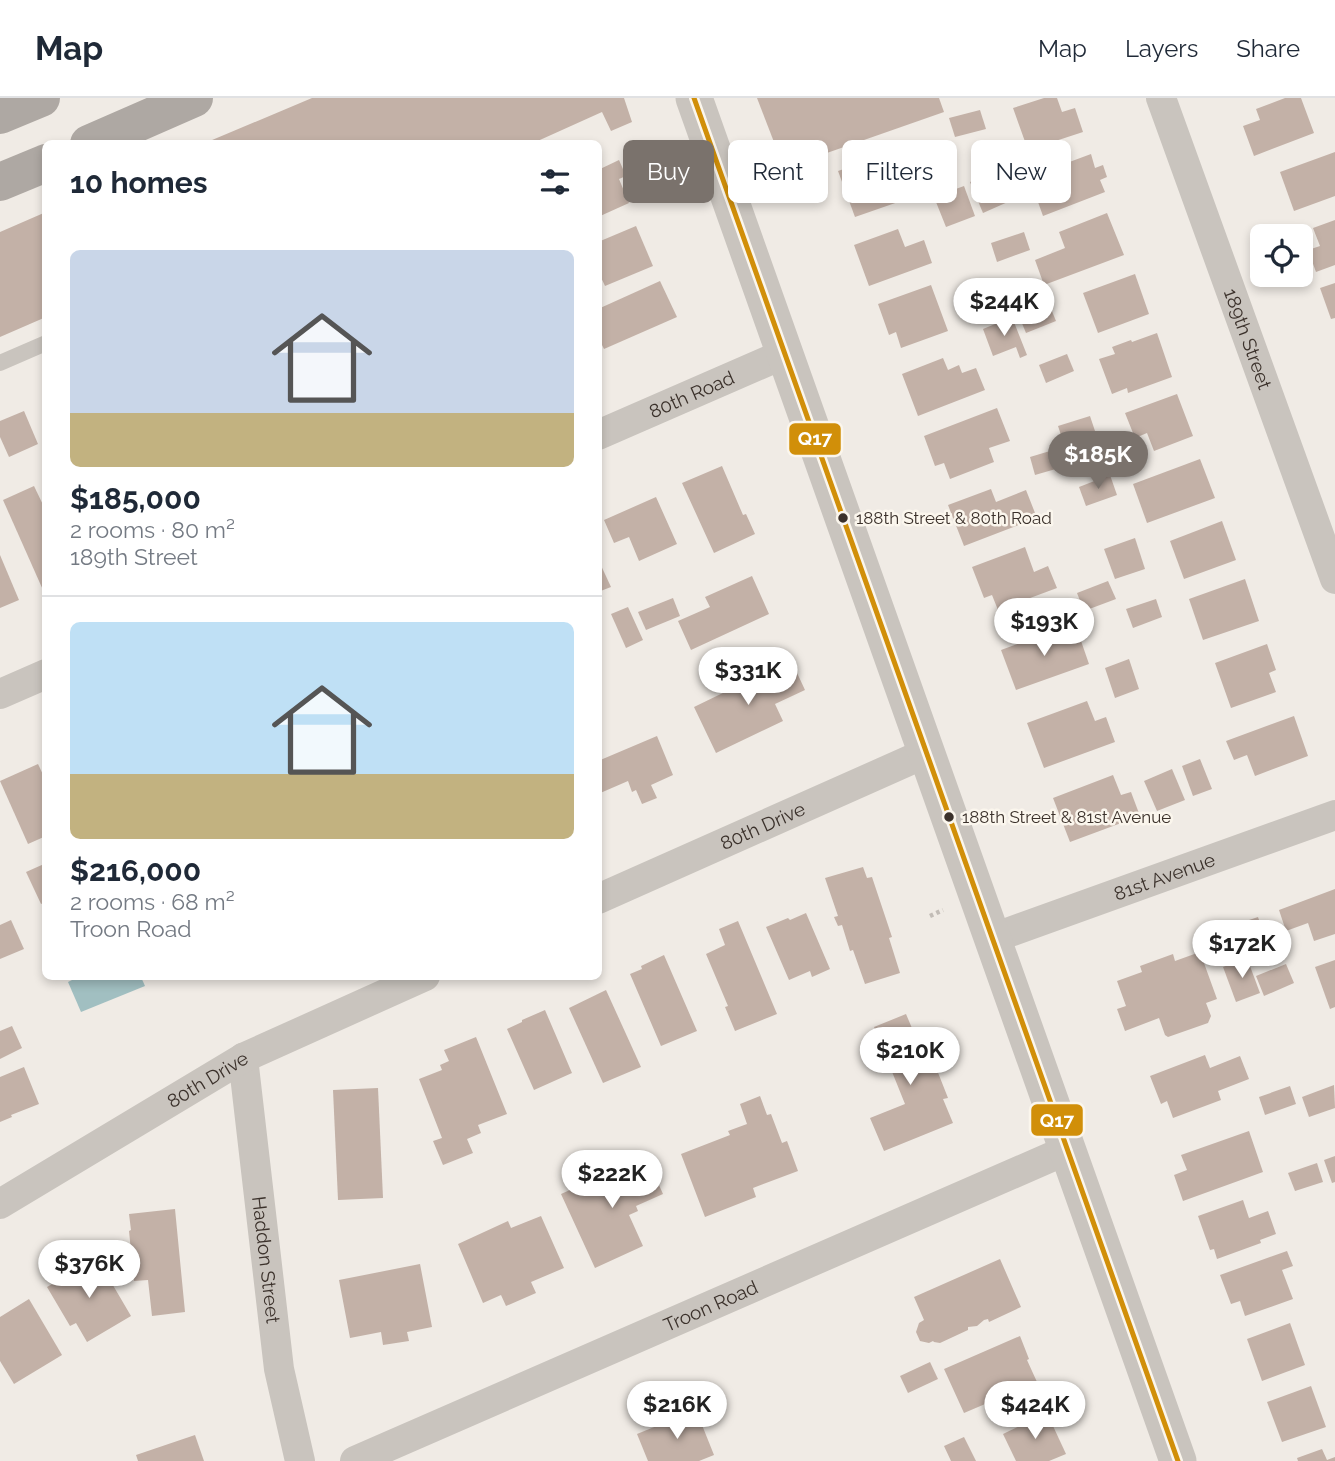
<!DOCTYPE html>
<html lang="en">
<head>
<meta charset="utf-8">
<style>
  body { margin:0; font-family:Raleway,sans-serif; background:#f2f2f3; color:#1f2937; height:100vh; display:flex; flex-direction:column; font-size:26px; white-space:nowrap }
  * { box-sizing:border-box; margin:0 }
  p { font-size:23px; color:#747a83 }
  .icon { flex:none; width:38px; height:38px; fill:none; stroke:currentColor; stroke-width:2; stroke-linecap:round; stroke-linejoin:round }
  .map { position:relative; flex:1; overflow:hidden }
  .drawer { position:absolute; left:42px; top:42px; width:560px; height:840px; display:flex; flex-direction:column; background:#fff; border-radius:10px; box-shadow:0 4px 10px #0003 }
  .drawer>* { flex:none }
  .hud { position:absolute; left:623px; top:42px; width:606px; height:63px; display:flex; gap:14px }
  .controls { position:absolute; left:1250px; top:126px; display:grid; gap:14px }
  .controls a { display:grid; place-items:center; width:63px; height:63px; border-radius:10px; background:#fff; box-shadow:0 4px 10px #0003; font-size:35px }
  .price { position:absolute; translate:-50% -60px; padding:0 16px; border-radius:24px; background:#fff; color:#222; font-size:23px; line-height:46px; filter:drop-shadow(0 2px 4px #0008) }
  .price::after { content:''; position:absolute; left:50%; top:42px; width:21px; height:16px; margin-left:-10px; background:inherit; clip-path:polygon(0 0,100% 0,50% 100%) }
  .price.on { background:#7a726c; color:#fff }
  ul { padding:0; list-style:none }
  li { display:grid; align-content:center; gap:14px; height:371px; padding:0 28px }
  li+li { border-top:2px solid #e0e1e3 }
  li span { display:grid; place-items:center; height:217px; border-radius:10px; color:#555 }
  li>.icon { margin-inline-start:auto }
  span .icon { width:126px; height:126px; fill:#fffc; stroke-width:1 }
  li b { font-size:30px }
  h2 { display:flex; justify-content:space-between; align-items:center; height:84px; padding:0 28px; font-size:30px }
  .pill { padding:0 24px; border-radius:10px; background:#fff; box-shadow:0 4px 10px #0003; font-size:24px; line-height:63px }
  .pill.on { background:#7a726c; color:#fff }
  header { display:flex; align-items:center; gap:42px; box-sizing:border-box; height:98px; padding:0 35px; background:#fff; border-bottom:2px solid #e0e1e3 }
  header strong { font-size:33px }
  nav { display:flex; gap:38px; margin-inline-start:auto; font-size:24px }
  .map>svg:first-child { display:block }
  .water { fill:#a1bfc1 }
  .building { fill:#c3b1a7 }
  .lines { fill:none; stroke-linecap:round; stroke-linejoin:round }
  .path { stroke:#c2bcb6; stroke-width:4.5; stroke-dasharray:3.5 3.5; stroke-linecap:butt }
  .service { stroke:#c9c4be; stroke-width:16 }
  .minor { stroke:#c9c4be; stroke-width:30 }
  .tertiary { stroke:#c9c4be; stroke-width:37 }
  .primary { stroke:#aea8a3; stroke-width:38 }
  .bus-1-casing { stroke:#fbf6ed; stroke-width:10 }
  .bus-1 { stroke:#d18f09; stroke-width:5 }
  .bus-dot { fill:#3b312b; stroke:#fbf6ed; stroke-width:2.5 }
  .labels { text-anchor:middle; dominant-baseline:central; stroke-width:5; stroke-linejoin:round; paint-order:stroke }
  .bus-label { font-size:17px; fill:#3b312b; stroke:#fbf6ed; text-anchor:start }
  .street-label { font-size:19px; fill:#3b312b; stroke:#fbf6ed }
  .line-badge { stroke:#fbf6ed; stroke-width:2.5 }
  .badge-label { font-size:19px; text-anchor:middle; font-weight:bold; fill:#fff }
</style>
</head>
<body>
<header>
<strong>Map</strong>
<nav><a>Map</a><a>Layers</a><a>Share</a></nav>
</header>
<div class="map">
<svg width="1335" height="1363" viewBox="0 0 1335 1363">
  <rect width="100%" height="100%" fill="#f0ebe5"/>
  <path class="water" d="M80,878L141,879L145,888L81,914L68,884Z"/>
  <g class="building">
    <path d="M312,0H624L632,24L611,33L602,14L531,46L205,45Z"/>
    <path d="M757,0H939L944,14L784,70Z"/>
    <path d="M1044,0H1057L1062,14L1075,10L1083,34L1028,52L1013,10Z"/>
    <path d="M1285,0H1301L1314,35L1254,58L1243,28L1260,22L1256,11Z"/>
    <path d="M980,12L986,31L955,39L949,20Z"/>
    <path d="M1335,54V98L1294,113L1280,74Z"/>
    <path d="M1091,56L1095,70L1103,67L1107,79L1100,82L1105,94L1043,118L1029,79Z"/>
    <path d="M885,57L901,103L855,119L838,73Z"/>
    <path d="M619,62L626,78L619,81L629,105L598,119V72Z"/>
    <path d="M998,72L1010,103L983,115L970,84Z"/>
    <path d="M964,88L975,118L946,129L934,99Z"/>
    <path d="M46,114V219L0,239V134Z"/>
    <path d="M1107,115L1124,157L1044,187L1035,162L1065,150L1059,134Z"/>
    <path d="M1335,122V167L1316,174L1308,152L1320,148L1313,130Z"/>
    <path d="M636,128L653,168L605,188L598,173V144Z"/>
    <path d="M898,131L905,149L924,142L932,165L869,188L854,147Z"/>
    <path d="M1024,134L1030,152L997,164L991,145Z"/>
    <path d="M1135,176L1149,216L1098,235L1083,195Z"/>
    <path d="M660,183L677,219L604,251L598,239V211Z"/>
    <path d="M1335,185V220L1331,221L1320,190Z"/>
    <path d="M931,187L948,233L901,250L896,234L889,237L878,206Z"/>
    <path d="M1044,194L1056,223L1026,235L1014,206Z"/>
    <path d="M1012,219L1027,257L1020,260L1016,249L993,258L983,231Z"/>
    <path d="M1157,235L1172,279L1128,295L1127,290L1112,296L1099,261L1115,256L1112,249L1131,242L1132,244Z"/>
    <path d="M1067,256L1074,273L1046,285L1039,267Z"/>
    <path d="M943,260L948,272L959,267L962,275L976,270L985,292L918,318L902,276Z"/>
    <path d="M1177,296L1193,338L1154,353L1147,335L1135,340L1125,315Z"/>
    <path d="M997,310L1010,343L989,350L994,364L950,381L944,365L935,368L924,338Z"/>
    <path d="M24,313L38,346L9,359L0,339V323Z"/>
    <path d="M1090,318L1096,336L1064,346L1058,328Z"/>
    <path d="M1060,350L1066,368L1035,377L1030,359Z"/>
    <path d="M1200,361L1215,400L1147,425L1133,386Z"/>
    <path d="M722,368L743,417L746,416L755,436L714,455L682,385Z"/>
    <path d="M1110,377L1117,397L1086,408L1079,389Z"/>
    <path d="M34,388L46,413V491L43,492L3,402Z"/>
    <path d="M991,391L996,404L1026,392L1037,420L964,448L948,407Z"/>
    <path d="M656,399L677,446L639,463L629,439L614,445L604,422Z"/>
    <path d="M1222,423L1236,462L1184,481L1170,443Z"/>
    <path d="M1135,440L1145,471L1115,481L1104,451Z"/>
    <path d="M1025,449L1034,474L1048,468L1057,490L998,512L992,497L984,500L972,469Z"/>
    <path d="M0,457L19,502L0,510Z"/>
    <path d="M598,461L611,489L598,494Z"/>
    <path d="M752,478L769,516L691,552L678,523L710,509L705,499Z"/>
    <path d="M1245,481L1259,523L1203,542L1189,501Z"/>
    <path d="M1108,483L1116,501L1084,513L1077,495Z"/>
    <path d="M673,500L680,518L646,532L638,514Z"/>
    <path d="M1156,501L1162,519L1133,530L1126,511Z"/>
    <path d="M628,509L643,542L626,550L611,516Z"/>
    <path d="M1064,529L1069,544L1080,540L1089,566L1016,592L1001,552Z"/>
    <path d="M1267,546L1276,572L1269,575L1276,594L1231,610L1215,565Z"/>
    <path d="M1129,561L1139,591L1115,600L1105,570Z"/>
    <path d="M791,562L805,592L775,606L783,623L716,655L694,609Z"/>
    <path d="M1087,603L1095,623L1106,619L1115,644L1044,670L1027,625Z"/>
    <path d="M1294,618L1308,658L1255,678L1247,657L1234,662L1226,643Z"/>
    <path d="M657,638L673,677L651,687L657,700L642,706L636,692L632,694L628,683L598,696V663Z"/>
    <path d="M1200,661L1212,691L1193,698L1182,668Z"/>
    <path d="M38,666L46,683V738L28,746L0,683Z"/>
    <path d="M1172,671L1185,702L1157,713L1144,683Z"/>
    <path d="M1113,677L1121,697L1131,694L1140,718L1070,744L1053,700Z"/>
    <path d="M44,766L46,804L41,806L26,774Z"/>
    <path d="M863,769L867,780L872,779L892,839L889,840L900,875L865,886L853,852L850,853L842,827L838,828L834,819L838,818L825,780Z"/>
    <path d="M1335,791V836L1314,843L1308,825L1286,833L1279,812Z"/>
    <path d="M806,815L830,871L812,879L810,873L789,882L766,829L788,820L790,822Z"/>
    <path d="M1258,819L1268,849L1249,855L1240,825Z"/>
    <path d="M11,822L24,851L0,861V827Z"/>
    <path d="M738,823L777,916L735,933L725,909L728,908L706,856L725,847L719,831Z"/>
    <path d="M1200,854L1217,901L1206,905L1211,918L1208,925L1168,939L1165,937L1159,920L1125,933L1117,911L1126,908L1117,883L1142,874L1140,868L1173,856L1175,863Z"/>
    <path d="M664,857L697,933L661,948L630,876L642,871L641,868Z"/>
    <path d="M1247,860L1260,895L1236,904L1223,869Z"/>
    <path d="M1335,862V909L1330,911L1315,869Z"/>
    <path d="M1286,866L1294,885L1264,898L1256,878Z"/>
    <path d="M606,892L641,969L603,985L569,910Z"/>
    <path d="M545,912L572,975L534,992L507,931L522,924V922Z"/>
    <path d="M906,916L917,942L924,939L948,1000L943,1001L953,1025L884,1053L870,1020L905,1006L874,929Z"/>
    <path d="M12,928L22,950L0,961V933Z"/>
    <path d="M476,939L507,1016L478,1027L481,1035L467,1041L473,1055L443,1067L433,1043L442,1040L419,981L442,972L440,967L449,963L444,952Z"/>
    <path d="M1205,957L1210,970L1240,958L1249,981L1218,993L1221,1002L1173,1020L1167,1003L1161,1006L1150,978Z"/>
    <path d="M24,969L39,1006L11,1017L12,1019L0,1024V979Z"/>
    <path d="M1334,987L1335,1010L1309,1019L1302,999Z"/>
    <path d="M1290,988L1296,1006L1265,1017L1259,999Z"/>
    <path d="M378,990L383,1100L338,1102L333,992Z"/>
    <path d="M760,998L767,1017L771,1016L782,1045L787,1043L798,1073L753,1090L756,1099L705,1119L681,1056L730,1037L728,1033L747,1026L740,1006Z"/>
    <path d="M1249,1033L1263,1074L1183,1103L1174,1077L1187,1072L1181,1057Z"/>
    <path d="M646,1058L663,1096L636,1108L638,1113L629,1117L643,1148L595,1170L561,1096Z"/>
    <path d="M1335,1058V1084L1332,1085L1324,1062Z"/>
    <path d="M1317,1065L1323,1084L1295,1093L1288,1075Z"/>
    <path d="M1243,1102L1249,1120L1268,1113L1276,1136L1260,1142L1261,1145L1217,1161L1214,1151L1210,1152L1198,1118Z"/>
    <path d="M175,1111L185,1214L152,1218L148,1182L134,1183L129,1133L131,1132L129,1116Z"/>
    <path d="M541,1118L564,1170L531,1184L536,1195L506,1208L501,1197L483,1205L458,1146L508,1123L511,1130Z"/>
    <path d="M1287,1153L1293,1168L1282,1172L1293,1201L1245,1218L1240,1203L1231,1206L1220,1177Z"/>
    <path d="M97,1160L131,1218L87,1244L76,1225L70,1228L47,1189Z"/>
    <path d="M1000,1161L1021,1209L989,1224L988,1221L984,1222L977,1228L968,1229V1232L940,1245L934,1244L933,1243L929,1245L920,1243L916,1234L919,1225L924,1222L914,1199Z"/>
    <path d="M420,1166L432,1229L407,1234L409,1243L383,1247L381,1234L350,1240L339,1182Z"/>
    <path d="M29,1201L62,1257L14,1286L0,1263V1219Z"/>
    <path d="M1290,1225L1305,1267L1262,1283L1247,1241Z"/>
    <path d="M1020,1238L1029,1261L1027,1262L1037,1284L964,1315L944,1271Z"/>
    <path d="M930,1264L938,1281L908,1295L900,1278Z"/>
    <path d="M1311,1288L1326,1329L1282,1344L1267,1304Z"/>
    <path d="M696,1312L714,1357L699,1363H648L637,1336Z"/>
    <path d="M1047,1315L1066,1356L1049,1363H1016L1003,1336Z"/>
    <path d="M195,1337L204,1363H138L136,1357Z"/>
    <path d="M964,1339L976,1363H951L944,1348Z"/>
    <path d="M1322,1351L1327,1362L1335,1359V1363H1298L1297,1360Z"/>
  </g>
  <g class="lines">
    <path class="path" d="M930,818L943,812"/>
    <path class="service" d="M0,265L46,245"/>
    <g class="minor">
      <path id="s1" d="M1161,0L1335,481"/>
      <path id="s2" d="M598,337L784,256"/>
      <path d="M0,596L46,576"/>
      <path id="s3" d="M598,801L926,655"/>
      <path id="s4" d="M993,840L1335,717"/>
      <path id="s5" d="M243,960L279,1271L300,1363"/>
      <path id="s6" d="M0,1106L243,960L425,878"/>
      <path id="s7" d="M355,1363L1067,1052"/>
    </g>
    <path class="tertiary" d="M694,0L1178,1363"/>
    <g class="primary">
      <path d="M0,17L41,0"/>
      <path d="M89,46L194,0"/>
      <path d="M0,84L46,65"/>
    </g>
    <g class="bus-1-casing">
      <path id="bus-1" d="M694,0L1178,1363"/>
    </g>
    <use href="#bus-1" class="bus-1"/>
  </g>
  <g class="bus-dot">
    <circle cx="843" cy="420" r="6"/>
    <circle cx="949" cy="719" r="6"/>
  </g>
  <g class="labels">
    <g class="bus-label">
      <text x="856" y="420">188th Street &amp; 80th Road</text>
      <text x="962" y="719">188th Street &amp; 81st Avenue</text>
    </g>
    <g class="street-label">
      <text stroke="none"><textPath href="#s1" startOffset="256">189th Street</textPath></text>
      <text stroke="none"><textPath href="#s2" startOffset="102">80th Road</textPath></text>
      <text stroke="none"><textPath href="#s3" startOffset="180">80th Drive</textPath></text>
      <text stroke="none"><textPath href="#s4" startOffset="182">81st Avenue</textPath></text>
      <text stroke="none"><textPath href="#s6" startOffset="242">80th Drive</textPath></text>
      <text stroke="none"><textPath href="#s5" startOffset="203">Haddon Street</textPath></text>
      <text stroke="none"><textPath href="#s7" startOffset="388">Troon Road</textPath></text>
    </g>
  </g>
  <g class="line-badge">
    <rect x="788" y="324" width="54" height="34" rx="7" fill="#d18f09"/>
    <rect x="1030" y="1005" width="54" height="34" rx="7" fill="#d18f09"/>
  </g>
  <g class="badge-label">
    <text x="815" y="347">Q17</text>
    <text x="1057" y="1029">Q17</text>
  </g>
</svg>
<div class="controls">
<a><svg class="icon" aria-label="locate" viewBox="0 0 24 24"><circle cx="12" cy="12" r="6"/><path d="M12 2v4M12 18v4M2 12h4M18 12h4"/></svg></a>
</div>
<b class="price" style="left:1004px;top:240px">$244K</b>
<b class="price on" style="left:1098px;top:393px">$185K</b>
<b class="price" style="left:1044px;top:560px">$193K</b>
<b class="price" style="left:748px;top:609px">$331K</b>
<b class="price" style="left:1242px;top:882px">$172K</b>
<b class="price" style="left:910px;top:989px">$210K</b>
<b class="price" style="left:612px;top:1112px">$222K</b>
<b class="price" style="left:89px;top:1202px">$376K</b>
<b class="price" style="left:677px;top:1343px">$216K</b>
<b class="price" style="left:1035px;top:1343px">$424K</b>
<div class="hud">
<a class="pill on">Buy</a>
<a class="pill">Rent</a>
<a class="pill">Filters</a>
<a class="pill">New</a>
</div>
<section class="drawer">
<h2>10 homes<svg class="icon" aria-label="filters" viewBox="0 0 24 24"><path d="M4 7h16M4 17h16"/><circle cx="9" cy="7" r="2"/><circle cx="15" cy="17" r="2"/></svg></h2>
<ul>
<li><span style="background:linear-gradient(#c9d6e8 75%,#c2b280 0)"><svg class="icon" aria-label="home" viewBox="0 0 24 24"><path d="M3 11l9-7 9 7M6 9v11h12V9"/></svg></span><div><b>$185,000</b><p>2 rooms · 80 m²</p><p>189th Street</p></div></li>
<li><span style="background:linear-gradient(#bfe0f5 70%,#c2b280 0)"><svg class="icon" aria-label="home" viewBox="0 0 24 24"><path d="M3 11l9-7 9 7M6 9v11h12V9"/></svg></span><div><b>$216,000</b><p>2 rooms · 68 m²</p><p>Troon Road</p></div></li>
</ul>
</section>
</div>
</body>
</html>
